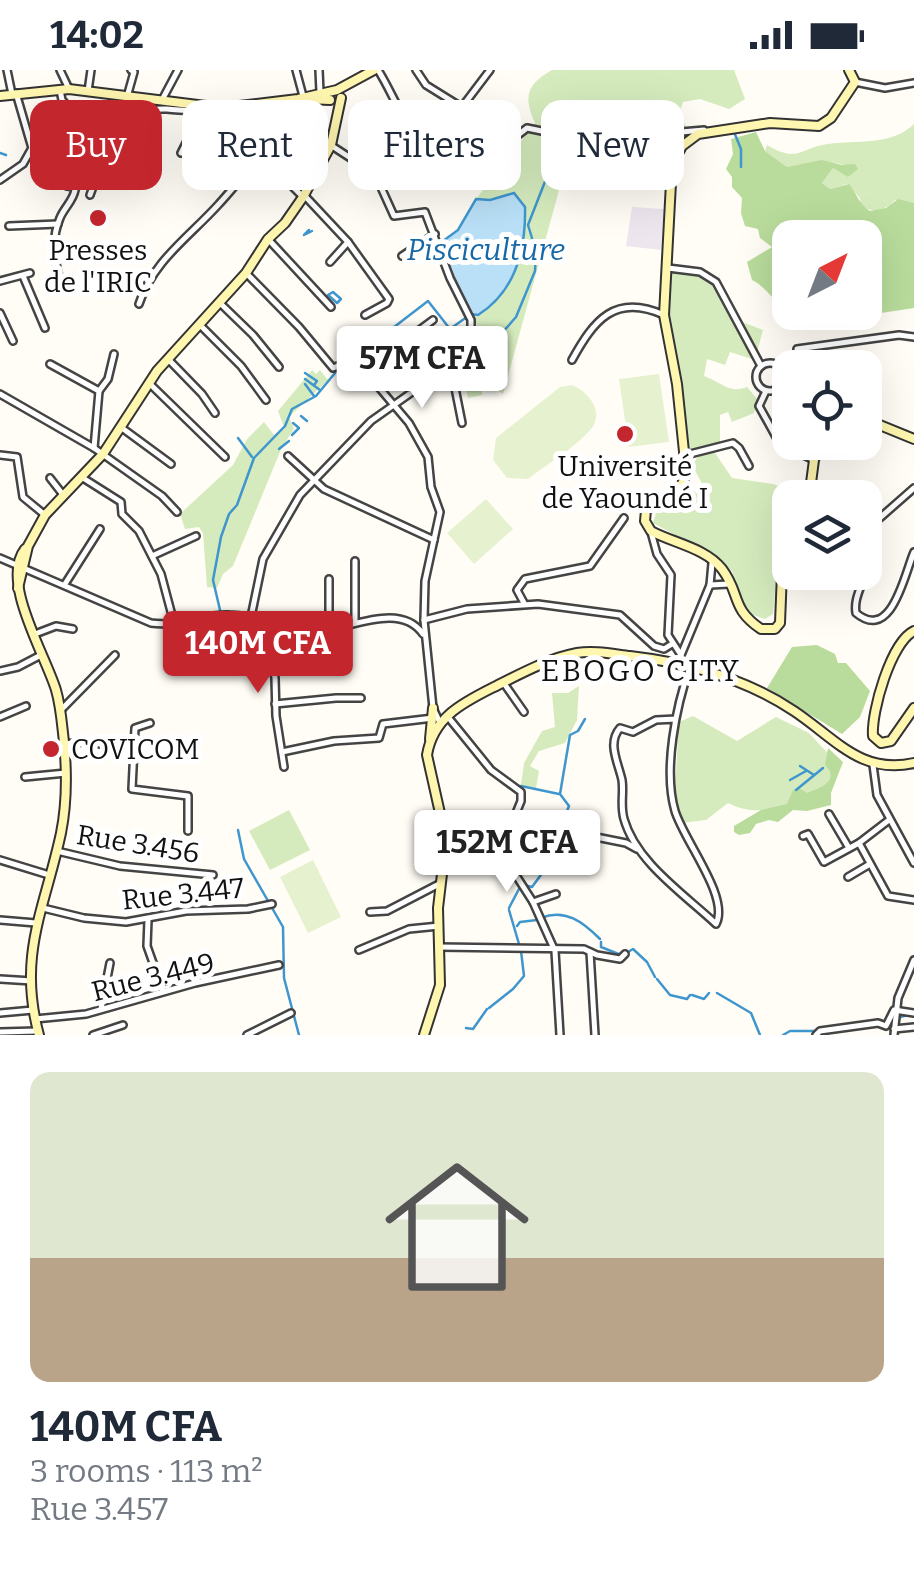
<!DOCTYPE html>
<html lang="en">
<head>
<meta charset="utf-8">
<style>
  body { margin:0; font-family:Bitter,serif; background:#f6f6f7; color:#1f2937; height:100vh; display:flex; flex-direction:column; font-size:38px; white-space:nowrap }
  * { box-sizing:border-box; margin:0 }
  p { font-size:32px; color:#747a83 }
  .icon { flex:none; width:55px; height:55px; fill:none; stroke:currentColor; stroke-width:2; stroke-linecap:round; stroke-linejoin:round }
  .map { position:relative; height:965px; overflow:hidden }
  .side { display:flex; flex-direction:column; background:#fff; flex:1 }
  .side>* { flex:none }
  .hud { position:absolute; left:30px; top:30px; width:855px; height:90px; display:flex; gap:20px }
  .needle { width:65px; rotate:42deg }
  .tools { position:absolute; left:772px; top:150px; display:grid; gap:20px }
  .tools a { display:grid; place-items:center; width:110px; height:110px; border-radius:20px; background:#fff; box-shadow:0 10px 40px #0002; font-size:50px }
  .price { position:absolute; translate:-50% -85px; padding:0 22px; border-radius:10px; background:#fff; color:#222; font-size:32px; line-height:65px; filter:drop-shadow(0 2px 5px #0008) }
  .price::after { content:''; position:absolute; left:50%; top:60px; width:30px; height:22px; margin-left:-15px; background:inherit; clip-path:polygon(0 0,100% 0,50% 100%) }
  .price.on { background:#c4262e; color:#fff }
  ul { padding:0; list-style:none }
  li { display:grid; align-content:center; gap:20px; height:530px; padding:0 30px }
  li span { display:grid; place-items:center; height:310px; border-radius:20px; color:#555 }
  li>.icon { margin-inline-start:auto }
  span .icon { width:180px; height:180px; fill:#fffc; stroke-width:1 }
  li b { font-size:42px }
  .tag { padding:0 35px; border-radius:20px; background:#fff; box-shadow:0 10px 40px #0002; font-size:35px; line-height:90px }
  .tag.on { background:#c4262e; color:#fff }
  .status { display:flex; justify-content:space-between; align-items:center; height:70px; padding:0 50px; background:#fff; direction:ltr }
  .status svg { height:28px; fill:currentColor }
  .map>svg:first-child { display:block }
  .industrial { fill:#eee6ef }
  .green { fill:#d5ebbd }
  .forest { fill:#b9dc9c }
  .pitch { fill:#e6f2cf }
  .water { fill:#b9e0f7; stroke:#3f96cf; stroke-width:2.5 }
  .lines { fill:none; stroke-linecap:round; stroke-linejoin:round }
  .stream { stroke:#3f96cf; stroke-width:2.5 }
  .street-casing { stroke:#444; stroke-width:10 }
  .secondary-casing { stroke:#333; stroke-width:12 }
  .street { stroke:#fff; stroke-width:5 }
  .secondary { stroke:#fff6b0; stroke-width:8 }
  .poi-dot { fill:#c4262e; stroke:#fff; stroke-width:4 }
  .labels { text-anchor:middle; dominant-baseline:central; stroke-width:10; stroke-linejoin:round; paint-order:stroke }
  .poi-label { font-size:28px; fill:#111; stroke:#fff }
  .street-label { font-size:28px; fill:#111; stroke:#fff }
  .water-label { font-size:30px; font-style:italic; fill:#1768a6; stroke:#fff }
  .neighbourhood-label { font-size:30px; letter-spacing:2.5px; fill:#111; stroke:#fff }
</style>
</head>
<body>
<div class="status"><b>14:02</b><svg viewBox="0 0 49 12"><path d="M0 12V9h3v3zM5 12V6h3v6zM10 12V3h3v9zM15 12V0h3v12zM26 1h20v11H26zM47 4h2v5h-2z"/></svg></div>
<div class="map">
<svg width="914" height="965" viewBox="0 0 914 965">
  <rect width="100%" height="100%" fill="#fffdf5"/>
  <path class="industrial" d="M632,137L664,139L661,180L626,176Z"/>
  <g class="green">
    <path d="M552,0H734L745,29L729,39L700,29L683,32L679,44L688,60L678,62L605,56L598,49L581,55L584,64L561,113L503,324L488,313L482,316V325L468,328L461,296L453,286L477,255L471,244L478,245C508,225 523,194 525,159C525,152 527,141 524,135C522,130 517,127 514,123L490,130L476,129L535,53C524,28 525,15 552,0Z"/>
    <path d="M914,54V133L895,130C885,141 873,144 861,135L860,128L847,114L830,119L822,113L833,98L843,103L856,101C834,86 811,94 787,97L765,81L767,75C799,94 801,77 828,74C857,70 892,76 914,54Z"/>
    <path d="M665,198C715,203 713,207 737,250L763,260L755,290L730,282L725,295L707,289L704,306C721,312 729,324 747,317L758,330L754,343L732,352L728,342L720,345V377L713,380L732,408L773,414L803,424L805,427L790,428V456H784L781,468L789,475L776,509L773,544L765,549L748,543L732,501L716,487L653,453L658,436L673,434L691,419L705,429L710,428L693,397L696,389L706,382L685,386L664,245Z"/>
    <path d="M312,300L316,304L320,300L328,310L289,347L294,359L282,377L233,496L223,504L217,518L207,517L203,463L199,457L185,459L180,444L233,395L247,369L264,352L274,365L284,357L278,341Z"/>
    <path d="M579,616L577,650L565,673L539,681L530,696L539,701L536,718L521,715L524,693L542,661L555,657L552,623H568Z"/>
    <path d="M693,646L737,671L776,647L809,663L835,691L829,716C798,732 761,751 728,733L706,750L680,753L674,733L679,652Z"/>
    <path d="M289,740L310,780L270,800L249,761Z"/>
  </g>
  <g class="forest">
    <path d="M756,62L765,81L787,97L822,90L842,95L855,94L858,99L848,107L833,98L822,113L830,119L849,114C857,124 859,134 870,141L886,138L898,129L914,133V238L821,252L796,243L865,242V168H790V240C773,233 767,217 752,210L747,192L772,177L760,168L758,159L745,156L741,143L742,128L732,117V107L726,99L733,84L731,69Z"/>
    <path d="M817,575L835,584L838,593H846L870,621L860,647L842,664L767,618L792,577Z"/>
    <path d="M828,678L843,692L831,723V735L807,741L793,740L778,752L769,750L756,754L750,763L739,765L734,762V756L761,740L787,734L793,720L799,718L807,723C819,718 841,711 825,695Z"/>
  </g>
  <g class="pitch">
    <path d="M659,304L669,372L629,377L619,309Z"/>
    <path d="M572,315C588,321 605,342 591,359C575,378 547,394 528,409L507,408L493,390L496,368L560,317Z"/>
    <path d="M486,429L513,459L474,494L447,463Z"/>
    <path d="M313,790L341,847L308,863L280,807Z"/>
  </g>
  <path class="water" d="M514,123L525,137C526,180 516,221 478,245L471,244L455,217L439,174L458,160L476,129L490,130Z"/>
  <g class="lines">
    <g class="stream">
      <path d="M734,62L741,79V97"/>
      <path d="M0,83L6,85"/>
      <path d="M309,160L304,165L312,161"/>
      <path d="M532,168L528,155L548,104"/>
      <path d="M333,222L341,229L337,233L328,225Z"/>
      <path d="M486,281L516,247L535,201L536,180"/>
      <path d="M355,287L428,231L450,259L471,244"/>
      <path d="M305,303L317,311L314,315"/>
      <path d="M305,309L320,320"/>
      <path d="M305,314L314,326"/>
      <path d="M301,346L307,351"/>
      <path d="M292,365L299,358L293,353"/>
      <path d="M238,368L252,387"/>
      <path d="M279,379L289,371"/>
      <path d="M220,540L213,510L221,467L229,444L237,435L254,388L285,356L292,339L316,326L340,297"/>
      <path d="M800,696L814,705"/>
      <path d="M790,710L806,701"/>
      <path d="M521,716L559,724"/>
      <path d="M796,720L823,698"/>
      <path d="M238,760L244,789L283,857L284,908L299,965"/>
      <path d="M524,815L532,817L560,779L559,761L569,736L560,724L570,665L578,661L585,649"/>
      <path d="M509,838L520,817"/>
      <path d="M509,840L519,874"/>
      <path d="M541,848C565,838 583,852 600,869"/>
      <path d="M517,856L520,852L537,850"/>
      <path d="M601,872V877L621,885"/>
      <path d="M628,882L633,879L647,892L655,907"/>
      <path d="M657,909L670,925L687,929L690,925"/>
      <path d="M717,923L751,943L760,965"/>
      <path d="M692,925L704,929L709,923"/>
      <path d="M489,938L513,919L524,906L521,881"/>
      <path d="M898,952L900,947L908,945"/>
      <path d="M466,958L473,959L487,939"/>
      <path d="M783,965L790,961H819"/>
    </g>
    <g class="street-casing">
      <g id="street">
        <path d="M7,0L12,24"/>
        <path d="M60,0L69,19"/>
        <path d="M296,0L303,26"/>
        <path d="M319,0L320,22"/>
        <path d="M378,0C392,22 400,47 418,68C436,89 461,98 483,113L491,108L513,69"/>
        <path d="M416,0L426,15L513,69L527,58L571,67L609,59L670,63L704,60"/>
        <path d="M855,12L885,18L914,13"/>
        <path d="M60,20L62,30L87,57C78,78 79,98 75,120C73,131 64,138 60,148C51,169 54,189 60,210"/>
        <path d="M88,21L91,0"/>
        <path d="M127,27L134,2L131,0"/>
        <path d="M162,30L178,0"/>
        <path d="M462,37L490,0"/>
        <path d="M202,41L181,83H215L265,75L276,100L302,126"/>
        <path d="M53,107L67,116L75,117"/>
        <path d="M0,110L23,94L32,78L16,23"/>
        <path d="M90,125C106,83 110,37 167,39C183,40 198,43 214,40"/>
        <path d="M304,125L348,172L389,229L387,233L365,245"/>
        <path d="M9,156L58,154"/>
        <path d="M268,169L331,237"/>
        <path d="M402,186L435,164"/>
        <path d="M330,192L348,172"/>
        <path d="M668,198L700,202L716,212L761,296"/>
        <path d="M246,203L299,257L333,298L355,289L409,353L428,387L431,417L440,442L425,511L424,550L433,638L440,653"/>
        <path d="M23,206L45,258"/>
        <path d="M0,211L30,203"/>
        <path d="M220,233L253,265L279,297"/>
        <path d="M139,234C153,191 189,167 218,135C234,118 248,97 270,86"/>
        <path d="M0,243L13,271"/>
        <path d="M200,255L241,296L266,330"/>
        <path d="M384,272L415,320"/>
        <path d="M797,279L899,265L914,267"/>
        <path d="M391,281L433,250"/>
        <path d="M168,289L202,324L215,343"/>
        <path d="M572,290C594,250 615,223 664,245"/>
        <path d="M444,291L453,308L462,353"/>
        <circle cx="770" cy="307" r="14"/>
        <path d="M50,294L99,321L94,378"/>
        <path d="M149,313L225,387"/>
        <path d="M99,321L108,309L114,284"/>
        <path d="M766,321L759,336L780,374L814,390"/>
        <path d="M0,324L94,378L162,426L177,442"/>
        <path d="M122,358L171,394"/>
        <path d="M0,385L17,387L23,427L45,445"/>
        <path d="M686,385L733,373L739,378L749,396"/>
        <path d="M288,386L324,419L434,470"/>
        <path d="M50,408L64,426"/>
        <path d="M83,408L121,432L122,444L139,461L161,504L174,553"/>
        <path d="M865,461L914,418"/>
        <path d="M651,462L657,484L671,505L668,565L681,585"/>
        <path d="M152,486L196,466"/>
        <path d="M0,488L151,553C178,557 203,544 229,545C262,545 288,566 321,561C353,557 401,532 423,564"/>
        <path d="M355,491V553"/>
        <path d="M865,495C866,513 853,525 856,543C892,573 905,502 914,482"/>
        <path d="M329,509V560"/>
        <path d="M65,514L100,459"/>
        <path d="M710,515L729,514"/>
        <path d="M524,533L517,520L525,509L590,496L624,448"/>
        <path d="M251,547L263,489L300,425L371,351L415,320L464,274L471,263V250L450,208L425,142L394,146L375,104L332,76"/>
        <path d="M424,550L467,539L538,534L620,545L654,576L664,579L672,574"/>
        <path d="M186,551L191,587"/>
        <path d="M264,551L275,608L276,646L284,697"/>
        <path d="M35,564L56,556L73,559"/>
        <path d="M681,585L710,515L712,493"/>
        <path d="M0,601L18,597L41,585"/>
        <path d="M503,612L524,642"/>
        <path d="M275,634L336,628H361"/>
        <path d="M61,640L115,585"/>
        <path d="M0,647L26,636"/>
        <path d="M448,647L491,700L521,722V731L512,753C518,769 545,781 563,777C571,775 579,769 586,765L626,773L637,779"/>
        <path d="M676,649L656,650L633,662L620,658C607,673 618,692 622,710C624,723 620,735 624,749C636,792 684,824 716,854C730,827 684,771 675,741C663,700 676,636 690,597"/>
        <path d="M64,674L84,672L134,678L132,719L188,726V761"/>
        <path d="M134,678L135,658L150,653"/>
        <path d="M282,682L334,671L379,668L383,654L433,648"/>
        <path d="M873,695L877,725L914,793"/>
        <path d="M25,707L66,703"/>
        <path d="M829,744L849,778"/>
        <path d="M803,766L808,764L824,792L859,773L889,750"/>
        <path d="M859,773L888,826L914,830"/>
        <path d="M57,781L120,796L213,805"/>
        <path d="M0,790L49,805"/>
        <path d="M444,794L475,796L501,791L500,800L517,807L533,832L555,881L560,965"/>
        <path d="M848,807L870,794"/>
        <path d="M533,832L556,824"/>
        <path d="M43,838L84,848L126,852L186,841L248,839L272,834"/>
        <path d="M370,842L387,841L441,813"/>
        <path d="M0,850L36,853"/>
        <path d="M148,850L147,876L163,921"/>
        <path d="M439,877L584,879L597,885L620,889L625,884"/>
        <path d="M359,880L409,859L439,856"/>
        <path d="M590,882L595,965"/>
        <path d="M0,909L32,911"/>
        <path d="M101,939L110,893"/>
        <path d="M0,943L33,940"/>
        <path d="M35,949L86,944L195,913L279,895"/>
        <path d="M894,959L914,957"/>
        <path d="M0,962L37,961"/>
        <path d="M93,965L123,955"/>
        <path d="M247,965L291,943"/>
        <path d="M816,965L820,961L878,953L886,956L894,940L914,943"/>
        <path d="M894,965L898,928L914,890"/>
      </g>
    </g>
    <g class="secondary-casing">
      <g id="secondary">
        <path d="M0,26L69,19L222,38L298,29L337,20L374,0"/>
        <path d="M307,29L330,30"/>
        <path d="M865,349L914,369"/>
        <path d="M809,428L814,390L820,372"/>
        <path d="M25,479C0,511 45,584 56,620C61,637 62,655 64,672C67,703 67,733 61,763C45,838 17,885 39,965"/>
        <path d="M790,483L782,502L780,553L775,559H761C730,538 741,524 722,499C706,478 673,473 651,461L645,451L646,440C664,429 684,423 686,401L677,314L664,245L672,94L682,76L698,64L770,53L819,56L831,48L855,12L849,0"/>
        <path d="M18,518L28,476L45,445L103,384L157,301L246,203L268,169L285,153L303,127L331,75L341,28"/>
        <path d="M914,561C891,572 871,642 873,666L881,673L891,671L914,638"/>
        <path d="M430,669L433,638"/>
        <path d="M424,965L440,915L438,838L446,770L427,685C433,648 462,633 492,618C518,605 549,588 577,583C594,580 613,584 630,586C689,593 745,608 794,641C836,669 861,705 914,693"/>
      </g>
    </g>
    <use href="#street" class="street"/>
    <use href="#secondary" class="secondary"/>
  </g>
  <g class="poi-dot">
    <circle cx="98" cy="148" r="10"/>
    <circle cx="625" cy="364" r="10"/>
    <circle cx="51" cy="679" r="10"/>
  </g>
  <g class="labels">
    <g class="poi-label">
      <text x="98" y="180">Presses<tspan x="98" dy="32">de l'IRIC</tspan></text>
      <text x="625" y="396">Université<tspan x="625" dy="32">de Yaoundé I</tspan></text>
      <text x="71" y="679" text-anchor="start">COVICOM</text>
    </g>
    <g class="street-label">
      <text transform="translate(138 774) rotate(9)">Rue 3.456</text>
      <text transform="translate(183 824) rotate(-6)">Rue 3.447</text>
      <text transform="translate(153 907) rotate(-14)">Rue 3.449</text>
    </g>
    <g class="water-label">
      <text x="486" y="180">Pisciculture</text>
    </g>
    <g class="neighbourhood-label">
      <text x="641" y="601">EBOGO CITY</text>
    </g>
  </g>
</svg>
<div class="tools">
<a><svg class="needle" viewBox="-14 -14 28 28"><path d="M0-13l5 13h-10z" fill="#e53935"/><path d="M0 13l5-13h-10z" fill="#747a83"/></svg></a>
<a><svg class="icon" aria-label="locate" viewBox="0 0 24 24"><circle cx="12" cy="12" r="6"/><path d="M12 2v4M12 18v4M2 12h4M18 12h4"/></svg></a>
<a><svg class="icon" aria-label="layers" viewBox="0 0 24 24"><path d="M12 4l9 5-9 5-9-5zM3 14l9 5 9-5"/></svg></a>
</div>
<b class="price" style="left:422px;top:341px">57M CFA</b>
<b class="price on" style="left:258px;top:626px">140M CFA</b>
<b class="price" style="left:507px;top:825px">152M CFA</b>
<div class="hud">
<a class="tag on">Buy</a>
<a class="tag">Rent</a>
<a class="tag">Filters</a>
<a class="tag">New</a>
</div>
</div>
<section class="side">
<ul>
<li><span style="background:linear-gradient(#dfe7d0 60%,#b9a48a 0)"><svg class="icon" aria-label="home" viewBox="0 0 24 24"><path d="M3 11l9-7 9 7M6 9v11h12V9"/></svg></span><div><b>140M CFA</b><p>3 rooms · 113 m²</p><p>Rue 3.457</p></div></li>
</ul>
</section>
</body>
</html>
